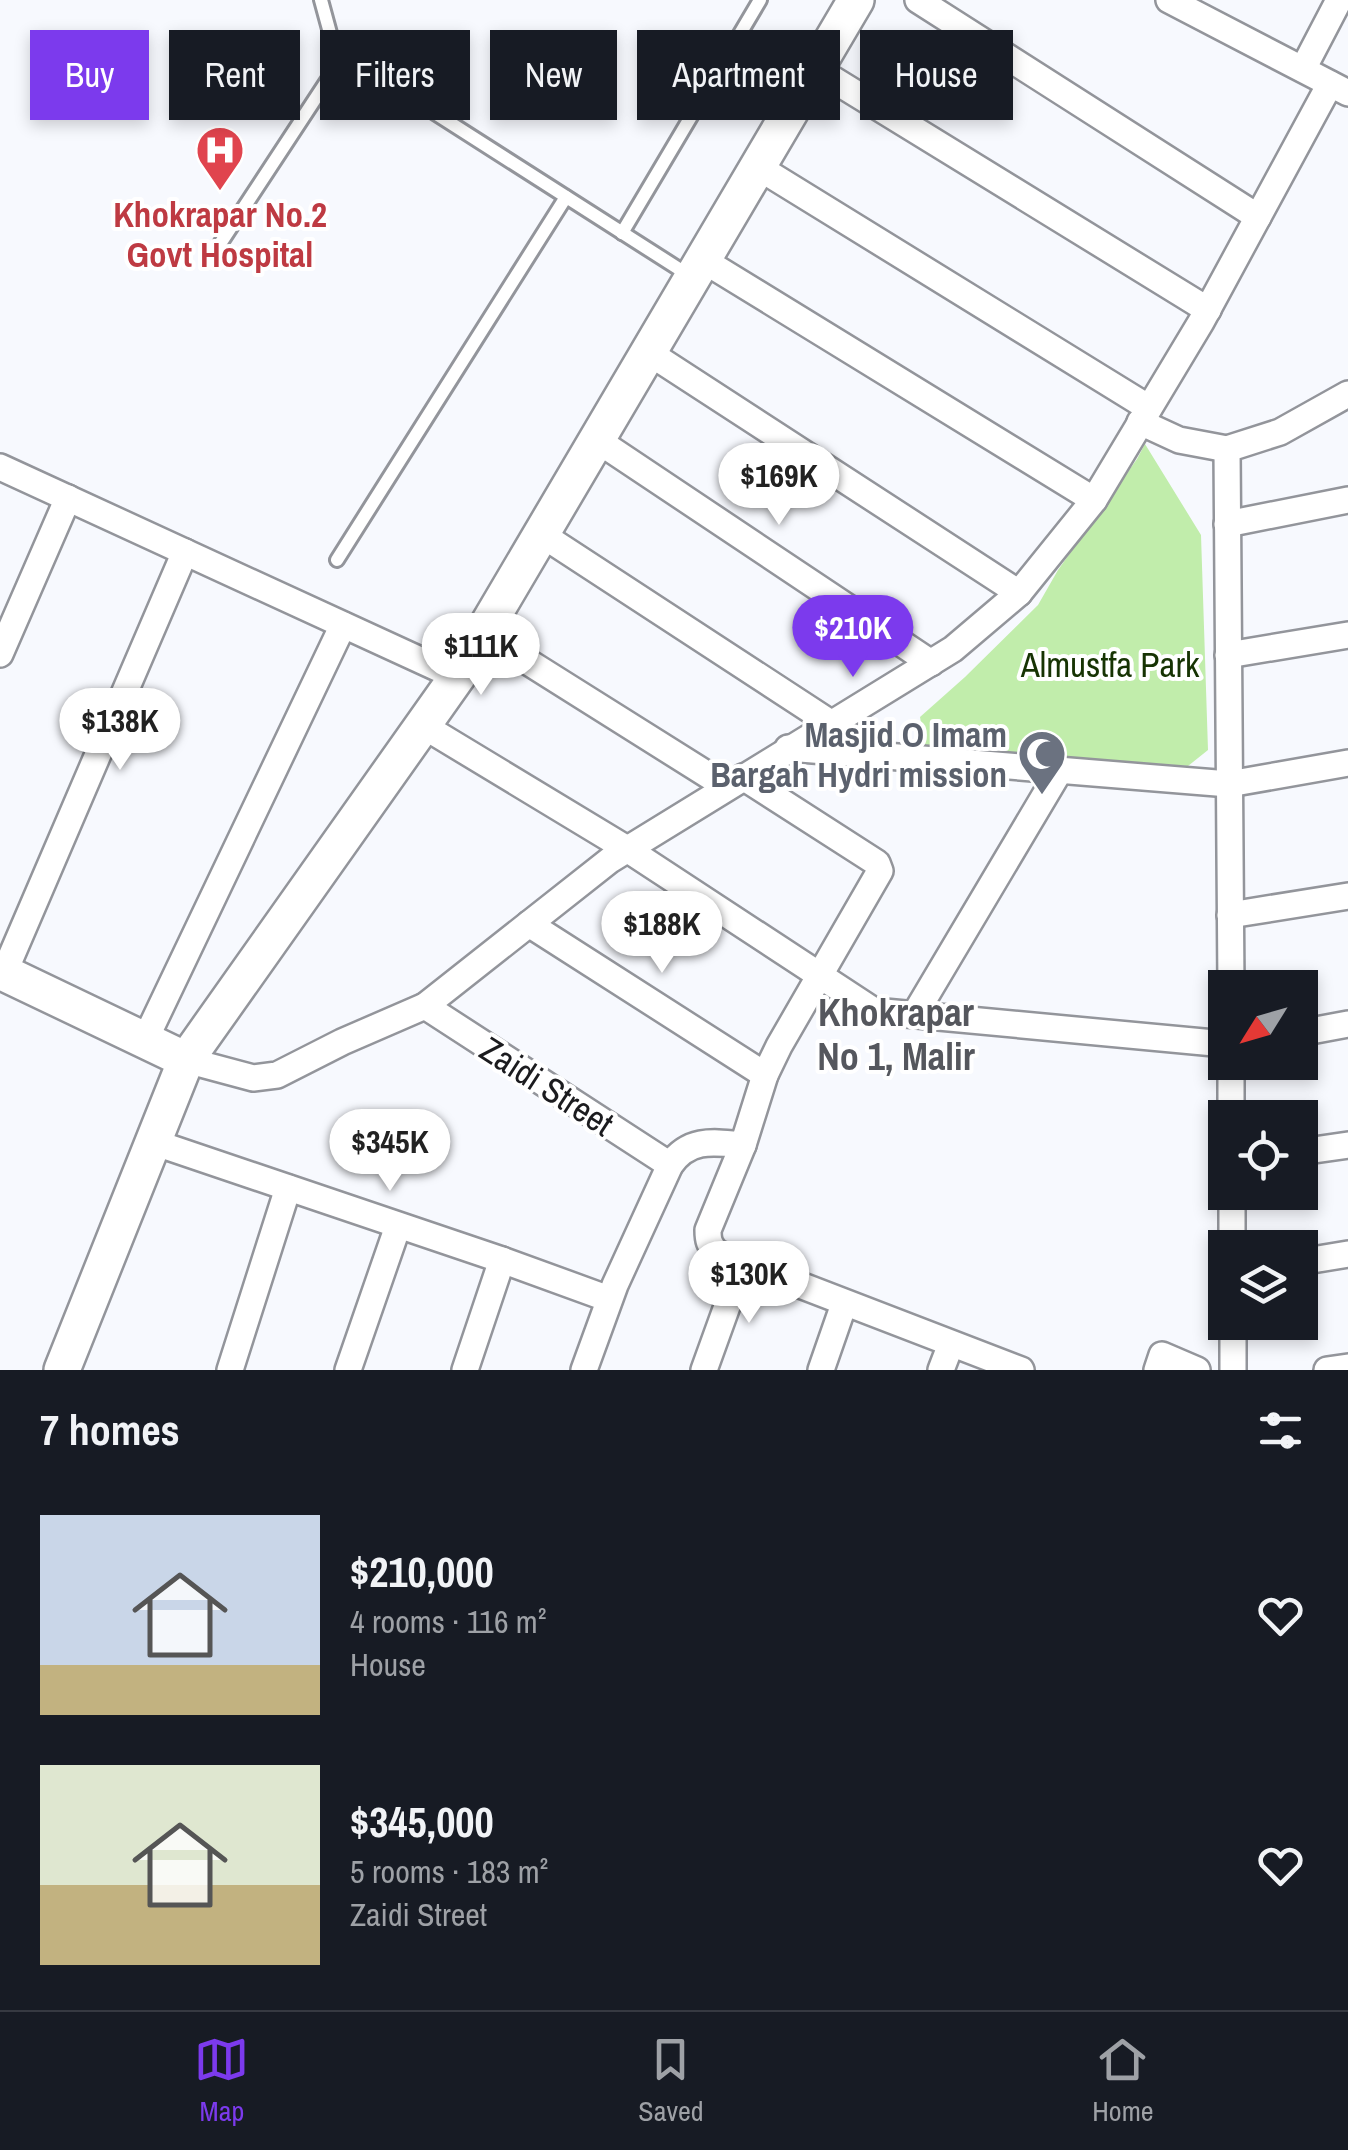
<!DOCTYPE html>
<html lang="en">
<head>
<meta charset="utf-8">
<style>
  body { margin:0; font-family:"Archivo Narrow",sans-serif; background:#242831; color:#f1f3f6; height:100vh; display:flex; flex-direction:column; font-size:38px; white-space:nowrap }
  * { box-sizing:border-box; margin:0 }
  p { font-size:32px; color:#9ea1a6 }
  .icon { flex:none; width:55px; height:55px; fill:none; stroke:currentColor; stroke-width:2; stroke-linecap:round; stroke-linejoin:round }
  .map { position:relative; height:1370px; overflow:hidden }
  .sheet { display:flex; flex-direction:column; background:#171b24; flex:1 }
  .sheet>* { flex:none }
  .hud { position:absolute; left:30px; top:30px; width:1290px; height:90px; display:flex; gap:20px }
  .needle { width:65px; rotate:233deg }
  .buttons { position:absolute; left:1208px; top:970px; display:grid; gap:20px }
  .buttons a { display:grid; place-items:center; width:110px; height:110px; border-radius:0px; background:#171b24; box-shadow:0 5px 15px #0003; font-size:50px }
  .price { position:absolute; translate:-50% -85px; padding:0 22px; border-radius:35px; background:#fff; color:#222; font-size:32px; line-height:65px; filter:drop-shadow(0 2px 5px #0008) }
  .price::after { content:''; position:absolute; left:50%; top:60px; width:30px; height:22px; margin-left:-15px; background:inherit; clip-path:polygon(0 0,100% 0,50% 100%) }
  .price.on { background:#7c3aed; color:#fff }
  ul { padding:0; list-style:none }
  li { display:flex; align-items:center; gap:30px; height:250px; padding:0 40px }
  li span { display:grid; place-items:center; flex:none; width:280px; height:200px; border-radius:0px; color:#555 }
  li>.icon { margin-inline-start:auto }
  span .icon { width:120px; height:120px; fill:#fffc; stroke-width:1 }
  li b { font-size:42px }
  h2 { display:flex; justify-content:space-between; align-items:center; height:120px; padding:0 40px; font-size:42px }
  .chip { padding:0 35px; border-radius:0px; background:#171b24; box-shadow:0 5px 15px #0003; font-size:35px; line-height:90px }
  .chip.on { background:#7c3aed; color:#fff }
  .dock { display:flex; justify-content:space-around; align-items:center; height:140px; border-top:2px solid #363941; background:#171b24; font-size:28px; color:#9ea1a6 }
  .dock a { display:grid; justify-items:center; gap:5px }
  .dock .on { color:#7c3aed }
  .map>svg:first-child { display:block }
  .green { fill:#c1edab }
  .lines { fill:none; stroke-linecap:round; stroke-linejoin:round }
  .lane-casing { stroke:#93959b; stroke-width:18 }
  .street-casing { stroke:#93959b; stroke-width:30 }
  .secondary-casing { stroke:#93959b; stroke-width:40 }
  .lane { stroke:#fff; stroke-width:12 }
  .street { stroke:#fff; stroke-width:25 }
  .secondary { stroke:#fff; stroke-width:35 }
  .labels { text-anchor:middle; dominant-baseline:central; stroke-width:8; stroke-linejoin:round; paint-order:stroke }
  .health-label { font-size:35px; font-weight:bold; fill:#be3a42; stroke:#fff }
  .park-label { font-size:35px; fill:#163303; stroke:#fff }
  .worship-label { font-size:35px; font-weight:bold; fill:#5b616d; stroke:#fff; text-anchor:end }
  .street-label { font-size:35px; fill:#1b1b1e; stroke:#fff }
  .neighbourhood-label { font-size:38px; font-weight:bold; fill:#55575d; stroke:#fff }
</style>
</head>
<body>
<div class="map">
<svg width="1348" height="1370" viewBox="0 0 1348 1370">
  <rect width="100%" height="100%" fill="#f7f9fe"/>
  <path class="green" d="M1145,444L1201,535L1208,750L1188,766L925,746L920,717L965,677L1038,605L1058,570L1137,459Z"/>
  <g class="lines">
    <g class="lane-casing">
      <g id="lane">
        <path d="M321,0L333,44L344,55L690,276"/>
        <path d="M622,233L760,0"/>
        <path d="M216,250L344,55"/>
        <path d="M337,560L566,197"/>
      </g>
    </g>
    <g class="street-casing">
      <g id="street">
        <path d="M918,0L1258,217"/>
        <path d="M1169,0L1348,93"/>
        <path d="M816,69L1208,310"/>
        <path d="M1303,69L1339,0"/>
        <path d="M758,167L1149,408"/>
        <path d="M703,260L1094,500"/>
        <path d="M648,352L1019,593"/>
        <path d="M1140,422L1179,440L1227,449"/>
        <path d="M597,440L931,663"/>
        <path d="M0,467L457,677"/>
        <path d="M1227,524L1348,500"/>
        <path d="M541,534L832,724"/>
        <path d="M482,633L727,787"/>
        <path d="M0,654L68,498"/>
        <path d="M1228,655L1348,635"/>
        <path d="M422,725L627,849L874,1011L1225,1044"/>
        <path d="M788,748L1229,784L1348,763"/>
        <path d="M743,777L877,863L880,871L779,1046L765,1075L743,1145L708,1230C708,1240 709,1245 717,1253L1021,1370"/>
        <path d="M1230,915L1348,896"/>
        <path d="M529,924L765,1075"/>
        <path d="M4,973L185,552"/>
        <path d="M1231,988L1227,449L1280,432L1348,394"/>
        <path d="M425,1006L670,1165"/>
        <path d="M915,1014L1060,770"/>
        <path d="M1300,1033L1348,1024"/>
        <path d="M145,1040L343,625"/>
        <path d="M186,1060L253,1078L277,1075L342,1042L425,1006L610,860L953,649L1019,593L1094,500L1201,322L1330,84"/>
        <path d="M1231,1062V1118"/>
        <path d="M153,1142L502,1260L609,1299"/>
        <path d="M1300,1152L1348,1145"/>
        <path d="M1232,1192V1248"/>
        <path d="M1300,1262L1348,1254"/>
        <path d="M1233,1322V1370"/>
        <path d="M230,1370L288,1188"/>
        <path d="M348,1370L398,1226"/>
        <path d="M465,1370L502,1260"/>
        <path d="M584,1370L615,1285L670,1165C689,1138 713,1142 743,1145"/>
        <path d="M704,1370L743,1262"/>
        <path d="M821,1370L844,1304"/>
        <path d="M941,1370L951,1344"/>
        <path d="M1157,1370L1162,1355L1197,1370"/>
        <path d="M1327,1370L1348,1367"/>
      </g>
    </g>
    <g class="secondary-casing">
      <g id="secondary">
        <path d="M0,971L186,1060"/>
        <path d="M62,1370L186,1060L457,677L856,0"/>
      </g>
    </g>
    <use href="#lane" class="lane"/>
    <use href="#street" class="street"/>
    <use href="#secondary" class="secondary"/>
  </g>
  <defs>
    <g id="hospital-pin" transform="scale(2.5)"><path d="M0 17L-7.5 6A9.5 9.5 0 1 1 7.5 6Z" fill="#e0444e" stroke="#fff"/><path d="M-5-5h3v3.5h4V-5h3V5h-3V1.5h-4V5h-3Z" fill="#fff"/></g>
    <g id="mosque-pin" transform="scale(2.5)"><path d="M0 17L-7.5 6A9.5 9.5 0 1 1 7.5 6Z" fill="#6b7280" stroke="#fff"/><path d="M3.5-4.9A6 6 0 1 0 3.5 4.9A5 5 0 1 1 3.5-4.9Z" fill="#fff"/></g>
  </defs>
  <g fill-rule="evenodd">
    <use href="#hospital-pin" x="220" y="150"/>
    <use href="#mosque-pin" x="1042" y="754"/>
  </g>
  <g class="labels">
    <g class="health-label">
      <text x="220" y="214">Khokrapar No.2<tspan x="220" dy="40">Govt Hospital</tspan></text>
    </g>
    <g class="park-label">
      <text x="1110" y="664">Almustfa Park</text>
    </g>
    <g class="worship-label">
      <text x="1007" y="734">Masjid O Imam<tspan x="1007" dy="40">Bargah Hydri mission</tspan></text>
    </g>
    <g class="street-label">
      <text transform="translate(547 1086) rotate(33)">Zaidi Street</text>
    </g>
    <g class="neighbourhood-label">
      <text x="896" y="1012">Khokrapar<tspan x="896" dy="44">No 1, Malir</tspan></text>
    </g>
  </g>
</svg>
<div class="buttons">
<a><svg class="needle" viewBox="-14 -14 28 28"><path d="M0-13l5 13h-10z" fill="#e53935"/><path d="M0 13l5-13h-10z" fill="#9ea1a6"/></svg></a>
<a><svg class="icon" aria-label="locate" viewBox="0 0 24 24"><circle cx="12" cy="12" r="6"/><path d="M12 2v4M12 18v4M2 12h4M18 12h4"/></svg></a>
<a><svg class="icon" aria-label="layers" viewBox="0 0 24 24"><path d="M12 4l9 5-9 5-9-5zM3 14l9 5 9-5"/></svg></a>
</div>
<b class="price" style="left:779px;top:528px">$169K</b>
<b class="price on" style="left:853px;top:680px">$210K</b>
<b class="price" style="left:481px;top:698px">$111K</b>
<b class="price" style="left:120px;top:773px">$138K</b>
<b class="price" style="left:662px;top:976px">$188K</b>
<b class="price" style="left:390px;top:1194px">$345K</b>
<b class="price" style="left:749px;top:1326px">$130K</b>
<div class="hud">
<a class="chip on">Buy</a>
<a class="chip">Rent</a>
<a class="chip">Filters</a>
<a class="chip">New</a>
<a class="chip">Apartment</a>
<a class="chip">House</a>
</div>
</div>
<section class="sheet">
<h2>7 homes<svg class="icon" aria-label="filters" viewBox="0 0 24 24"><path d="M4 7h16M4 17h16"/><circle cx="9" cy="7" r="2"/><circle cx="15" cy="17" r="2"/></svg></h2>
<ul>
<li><span style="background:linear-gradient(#c9d6e8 75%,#c2b280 0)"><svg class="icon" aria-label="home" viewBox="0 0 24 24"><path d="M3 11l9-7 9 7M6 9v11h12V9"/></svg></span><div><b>$210,000</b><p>4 rooms · 116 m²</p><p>House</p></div><svg class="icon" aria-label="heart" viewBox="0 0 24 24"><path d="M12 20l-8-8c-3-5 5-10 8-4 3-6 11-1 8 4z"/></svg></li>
<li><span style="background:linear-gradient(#dfe7d0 60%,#c2b280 0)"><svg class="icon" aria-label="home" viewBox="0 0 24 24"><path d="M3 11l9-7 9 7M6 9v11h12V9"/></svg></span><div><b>$345,000</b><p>5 rooms · 183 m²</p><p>Zaidi Street</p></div><svg class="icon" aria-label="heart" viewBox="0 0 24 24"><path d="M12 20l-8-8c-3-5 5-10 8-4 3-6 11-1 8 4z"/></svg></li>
</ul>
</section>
<nav class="dock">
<a class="on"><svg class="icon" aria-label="map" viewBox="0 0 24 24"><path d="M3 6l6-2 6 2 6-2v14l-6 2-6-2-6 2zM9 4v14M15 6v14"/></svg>Map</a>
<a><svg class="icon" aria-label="saved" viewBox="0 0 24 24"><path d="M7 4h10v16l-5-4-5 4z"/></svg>Saved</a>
<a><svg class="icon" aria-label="home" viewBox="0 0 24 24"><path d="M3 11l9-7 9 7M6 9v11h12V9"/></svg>Home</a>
</nav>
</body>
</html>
